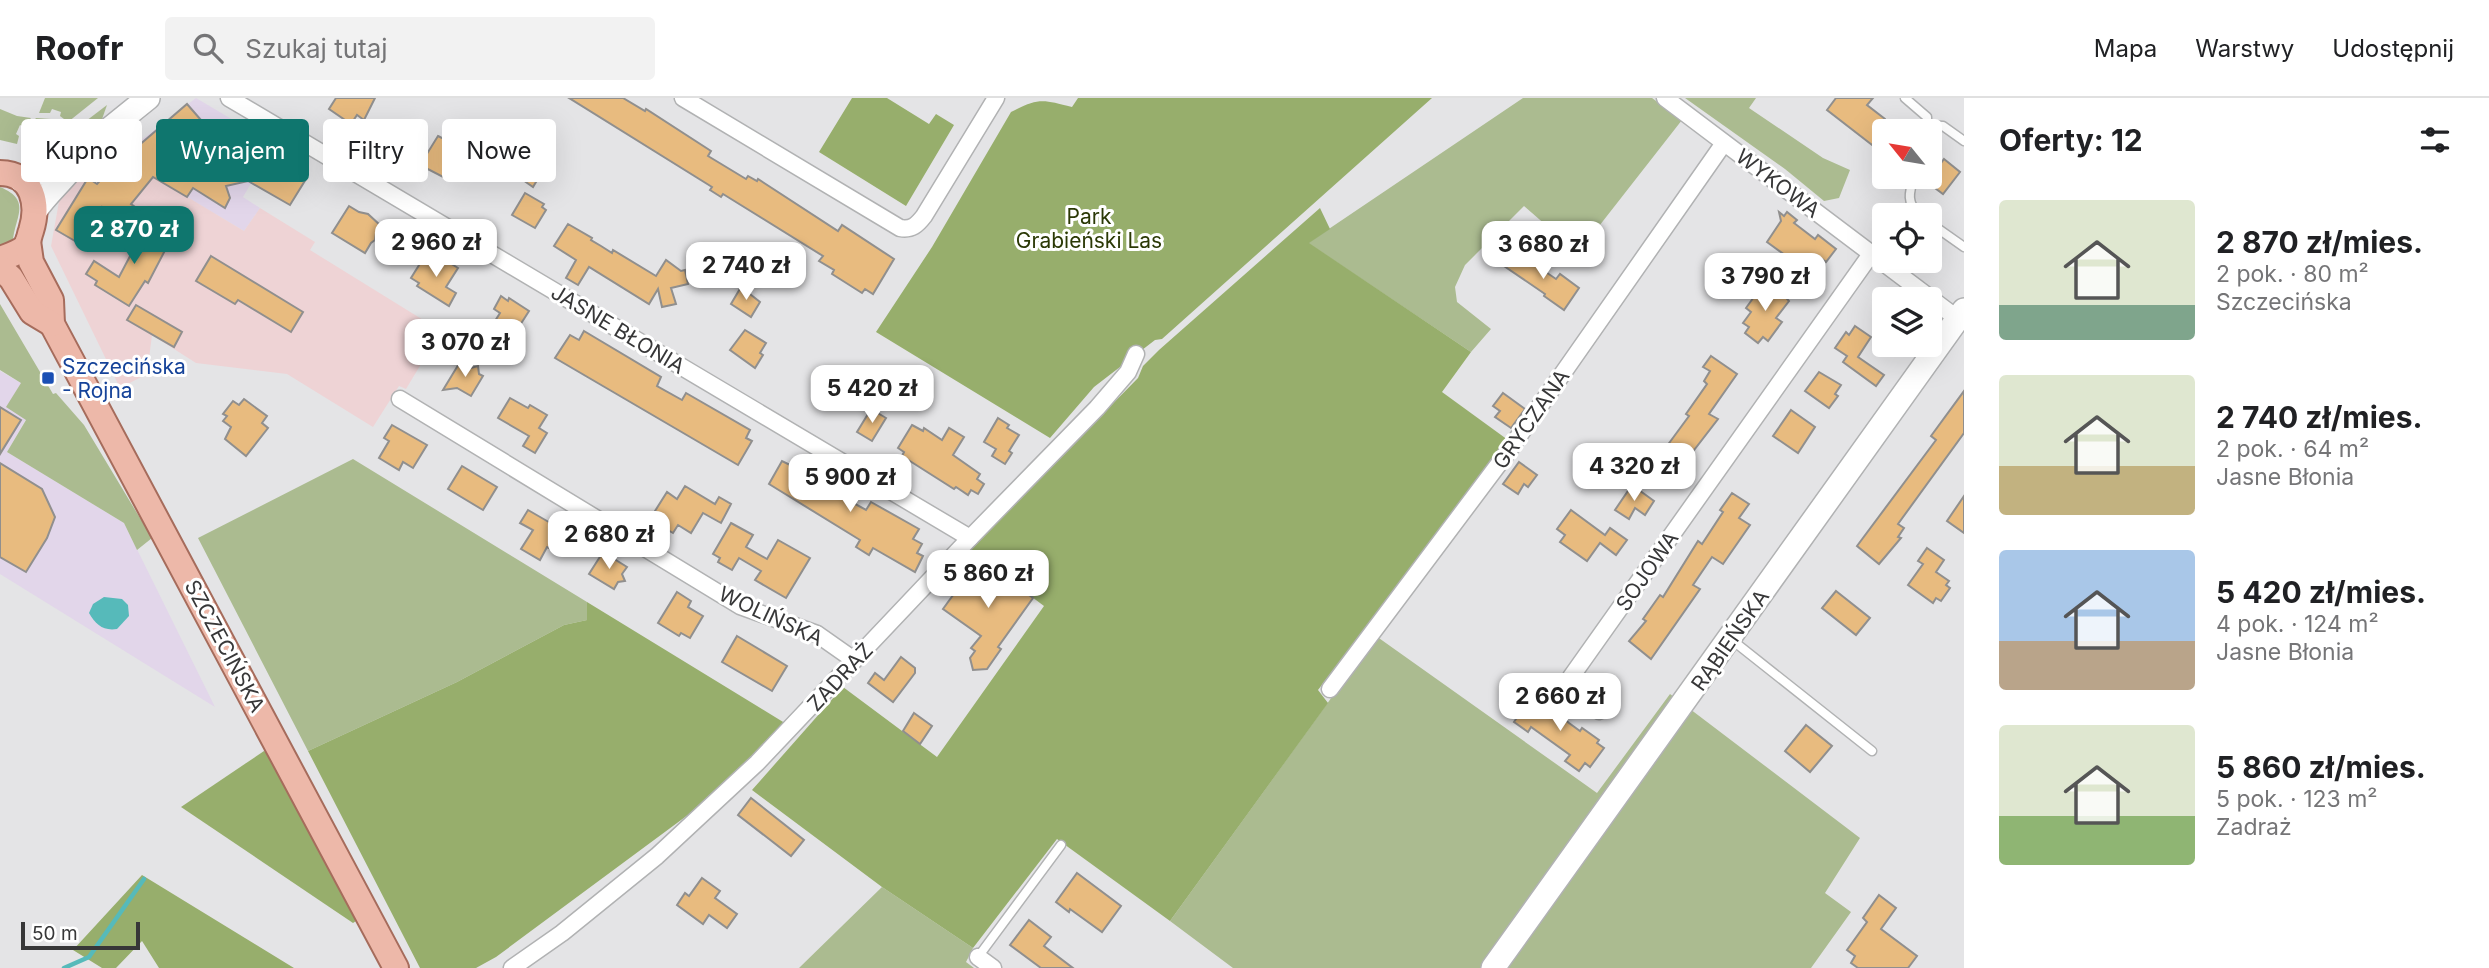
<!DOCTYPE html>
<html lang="pl">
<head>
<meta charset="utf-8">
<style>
  body { margin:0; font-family:Inter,sans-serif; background:#f2f2f2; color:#202124; height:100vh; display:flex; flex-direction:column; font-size:26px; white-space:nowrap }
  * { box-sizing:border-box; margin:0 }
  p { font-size:23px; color:#757577 }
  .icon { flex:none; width:38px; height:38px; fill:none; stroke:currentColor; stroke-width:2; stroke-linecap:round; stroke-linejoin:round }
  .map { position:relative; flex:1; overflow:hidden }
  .drawer { display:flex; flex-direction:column; background:#fff; width:525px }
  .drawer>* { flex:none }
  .hud { position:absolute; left:21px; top:21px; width:665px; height:63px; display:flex; gap:14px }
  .needle { width:46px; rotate:300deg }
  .controls { position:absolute; left:1872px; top:21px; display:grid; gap:14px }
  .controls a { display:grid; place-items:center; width:70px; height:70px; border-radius:7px; background:#fff; box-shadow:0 7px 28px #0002; font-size:35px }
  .scale { position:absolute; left:21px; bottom:18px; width:119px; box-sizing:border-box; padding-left:7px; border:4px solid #373738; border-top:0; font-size:19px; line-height:24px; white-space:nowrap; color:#373738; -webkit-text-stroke:5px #fff; paint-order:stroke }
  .price { position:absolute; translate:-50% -60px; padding:0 16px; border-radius:14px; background:#fff; color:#222; font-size:23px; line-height:46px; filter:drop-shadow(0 2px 4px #0008) }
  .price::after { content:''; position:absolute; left:50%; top:42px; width:21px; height:16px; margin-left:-10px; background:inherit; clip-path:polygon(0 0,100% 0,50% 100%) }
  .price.active { background:#0f766e; color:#fff }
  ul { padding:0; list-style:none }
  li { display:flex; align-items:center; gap:21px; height:175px; padding:0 35px }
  li span { display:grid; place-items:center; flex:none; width:196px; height:140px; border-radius:7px; color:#555 }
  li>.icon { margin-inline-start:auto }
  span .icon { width:84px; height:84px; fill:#fffc; stroke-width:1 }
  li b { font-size:30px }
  h2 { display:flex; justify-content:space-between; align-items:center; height:84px; padding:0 35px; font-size:30px }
  .chip { padding:0 24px; border-radius:7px; background:#fff; box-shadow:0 7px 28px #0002; font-size:24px; line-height:63px }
  .chip.active { background:#0f766e; color:#fff }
  header { display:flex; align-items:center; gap:42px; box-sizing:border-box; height:98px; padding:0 35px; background:#fff; border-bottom:2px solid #e0e0e0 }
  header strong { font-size:33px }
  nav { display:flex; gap:38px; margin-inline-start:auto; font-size:24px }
  .search { width:490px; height:63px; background:#f2f2f2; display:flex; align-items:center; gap:18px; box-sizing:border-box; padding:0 24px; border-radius:7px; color:#757577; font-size:26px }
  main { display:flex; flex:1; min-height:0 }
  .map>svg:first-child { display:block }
  .commercial { fill:#e2d6ea }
  .industrial { fill:#eed3d5 }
  .green { fill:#abbb90 }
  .forest { fill:#97ae6c }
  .water { fill:#56baba }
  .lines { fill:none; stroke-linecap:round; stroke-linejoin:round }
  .stream { stroke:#56baba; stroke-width:4.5 }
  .building { fill:#e8bb7f; stroke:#908f8e; stroke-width:2 }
  .lane-casing { stroke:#b1b2b3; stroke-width:11 }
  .street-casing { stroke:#b1b2b3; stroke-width:19 }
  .secondary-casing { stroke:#b1b2b3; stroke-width:26 }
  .primary-casing { stroke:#a66c5c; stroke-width:28 }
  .lane { stroke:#fff; stroke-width:8 }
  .street { stroke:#fff; stroke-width:16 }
  .secondary { stroke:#fff; stroke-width:23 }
  .primary { stroke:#edb8a9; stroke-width:24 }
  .transit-dot { fill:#1a4fb4; stroke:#fff; stroke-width:2.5 }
  .labels { text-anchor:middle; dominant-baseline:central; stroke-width:6; stroke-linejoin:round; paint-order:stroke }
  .street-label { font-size:21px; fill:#373738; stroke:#fff }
  .park-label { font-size:21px; fill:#2b3906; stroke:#fff }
  .transit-label { font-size:21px; fill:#164399; stroke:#fff; text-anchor:start }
</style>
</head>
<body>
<header>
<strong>Roofr</strong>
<div class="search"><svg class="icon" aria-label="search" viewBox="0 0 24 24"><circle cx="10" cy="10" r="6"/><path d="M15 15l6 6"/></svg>Szukaj tutaj</div>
<nav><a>Mapa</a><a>Warstwy</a><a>Udostępnij</a></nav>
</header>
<main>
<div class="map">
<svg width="1964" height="870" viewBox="0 0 1964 870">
  <rect width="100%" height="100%" fill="#e4e4e6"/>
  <g class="commercial">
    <path d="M196,0L274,46L243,99L260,110L244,133L153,79L127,53Z"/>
    <path d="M0,273L21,285L26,321L7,354L124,425L215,609L0,476Z"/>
  </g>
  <path class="industrial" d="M127,53L154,79L244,133L260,110L315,144L310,152L441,233L406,291L399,288L373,329L287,276L196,265L152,237L147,276L120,290L51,148L60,98L80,80Z"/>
  <g class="green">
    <path d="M45,0H98L68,24L60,18L61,14L52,11L50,15H39Z"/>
    <path d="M1523,0H1652L1682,22L1578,155L1524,108L1465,167L1455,189L1457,204L1491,231L1471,254L1308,145Z"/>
    <path d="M1685,0H1756L1749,10L1823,60L1850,72L1839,100L1824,103L1785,71Z"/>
    <path d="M107,7L101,24L54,61L48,52Z"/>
    <path d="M0,11L17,18L31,20L24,29L20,27L16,36L19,38L17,46L0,42Z"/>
    <path d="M36,20L51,21L63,27L33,49L21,46L26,33Z"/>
    <path d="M0,89C34,103 13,121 13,146L0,150Z"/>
    <path d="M0,206L53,296L56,295L84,327L152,440L137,452L124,425L7,354L26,322L6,309L21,285L0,272Z"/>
    <path d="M353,361L587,504V522L564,527L457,584L308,653L198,440Z"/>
    <path d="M1376,538L1597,695L1670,596L1678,602L1485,870H1233L1170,823Z"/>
    <path d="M1690,611L1860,740L1825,795L1851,814L1811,870H1502Z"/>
    <path d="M882,789L973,850L966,864L974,870H799Z"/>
  </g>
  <g class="forest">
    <path d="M852,0H887L929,26L936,16L954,27L906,108L819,54Z"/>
    <path d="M1078,0H1432L1162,241L1155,242L1094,289L1050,340L876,234L932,149L1011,14C1038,0 1042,1 1072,9Z"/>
    <path d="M1320,110L1330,131L1309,145L1471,254L1442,294L1508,342L1318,592L1328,605L1170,823L1057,741L973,850L882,789L752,692L843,589L937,659L1044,508L969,452L1138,280L1143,268L1159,252Z"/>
    <path d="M587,504L788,627L723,691L496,859L476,870H420L308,653L457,584L564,527L587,522Z"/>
    <path d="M264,653L272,657L359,821L353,825L181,709Z"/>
    <path d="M142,777L294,870H159L142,843L116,870H102L73,852Z"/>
  </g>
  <path class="water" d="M104,499L122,501L128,507L129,518L117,531C103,533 96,527 89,515L93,506Z"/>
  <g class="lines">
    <path class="stream" d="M64,870L89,859L144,781"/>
  </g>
  <g class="building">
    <path d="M336,0H375L364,22L357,17L351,26L329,11Z"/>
    <path d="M569,0H623L645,13L646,11L711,53L708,58L746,81L748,78L757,83L758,81L838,133L842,127L894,161L873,196L865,191L862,195L832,176L834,172L819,163L823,158L723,96L721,99L710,92L712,89Z"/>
    <path d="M1836,0H1873L1867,7L1885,21V57L1827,12Z"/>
    <path d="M187,6L214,37L218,30L245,46L240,54L269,70L271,67L278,71L281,66L306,81L290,107L248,83L226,88L230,100L225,110L193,90L187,99L153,79L131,106L138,111L129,126L102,109L89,131L84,128L75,143L56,132L88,80L97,86L127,53L130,55Z"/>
    <path d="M438,38L454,46V49L463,54L445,80L420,67Z"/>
    <path d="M537,58L548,64L533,89L523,82Z"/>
    <path d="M1944,61L1960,74L1943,96L1927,84Z"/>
    <path d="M525,95L544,106L542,109L546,112L535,130L512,117Z"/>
    <path d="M349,108L359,114L368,116L381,128L376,135L375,142L371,145L365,155L332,135Z"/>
    <path d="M1779,114L1784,118L1787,114L1797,122L1794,125L1815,141L1818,137L1836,151L1826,164L1822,161L1811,176L1767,144L1781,123Z"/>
    <path d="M148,124L173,137L148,185L145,183L129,208L95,187L97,183L86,176L94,163L119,179Z"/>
    <path d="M568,126L592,140L591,142L601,148L612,155L613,152L656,178L666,162L681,173L685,172L688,186L671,190L676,206L662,209L658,191L649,206L589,169L578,187L566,180L576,162L554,148Z"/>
    <path d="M1515,153L1556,181L1560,176L1579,190L1564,212L1544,198L1545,196L1504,168Z"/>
    <path d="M426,156L443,166L445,162L458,170L446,189L456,195L449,208L417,188L419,185L411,180Z"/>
    <path d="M211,158L303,214L291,234L238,202L235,206L196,183Z"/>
    <path d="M1764,185L1781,194L1789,203L1776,220L1782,224L1768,243L1763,239L1758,245L1745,235L1749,229L1743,225L1751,214L1746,210Z"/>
    <path d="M741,189L760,204L751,219L731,206Z"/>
    <path d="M501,198L508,203L509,200L529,213L515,235L495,223L500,215L494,211Z"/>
    <path d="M136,207L182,234L174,249L127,222Z"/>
    <path d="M1855,228L1871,239L1858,259L1884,277L1876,288L1843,264L1847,258L1835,250L1846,234L1849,237Z"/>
    <path d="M443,229L462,241L452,259L438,251L442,244L437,240Z"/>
    <path d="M745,232L766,245L760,255L763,257L755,270L730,252Z"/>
    <path d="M584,233L661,279L657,288L682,302L686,295L750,332L746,340L752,343L738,367L555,260L570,237L579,242Z"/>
    <path d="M1711,258L1737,276L1709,316L1718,321L1671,382L1650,367L1661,350L1664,352L1689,318L1686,316L1707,286L1704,283L1710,273L1703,269Z"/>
    <path d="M460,264L471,270L478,268L479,276L483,278L471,298L457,290L443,292Z"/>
    <path d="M1819,274L1841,287L1835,296L1838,298L1829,310L1805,293Z"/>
    <path d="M1964,293V335L1898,426L1904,430L1898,439L1901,440L1879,466L1857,448L1936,342L1931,338Z"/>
    <path d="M1503,295L1525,311L1511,330L1495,319L1500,313L1493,308Z"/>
    <path d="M510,300L528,310L530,307L547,317L539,330L547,335L535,355L523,348L529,338L498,320Z"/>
    <path d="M244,301L267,318L262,325L268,330L246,358L225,341L231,329L223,323L227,318L223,316L233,303L239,307Z"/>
    <path d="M0,309L21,322L0,356Z"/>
    <path d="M871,311L886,320L872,343L857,334Z"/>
    <path d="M1791,312L1815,329L1798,355L1773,338Z"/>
    <path d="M998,320L1009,327L1007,330L1019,337L1009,353L1012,355L1005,366L992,358L996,351L984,344Z"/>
    <path d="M392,327L427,347L413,370L403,364L399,372L379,360L389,343L384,340Z"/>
    <path d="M912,327L923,333L924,330L942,342L949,330L964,339L953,357L980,376L977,381L984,386L978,396L971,392L968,397L956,389L954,391L902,358L904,354L898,350Z"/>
    <path d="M795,360L842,386L837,396L866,412L871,404L919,431L913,441L922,446L917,455L923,458L915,474L873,450L869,457L856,449L860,442L769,386L782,363L790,367Z"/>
    <path d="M1519,364L1537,377L1528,389L1524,386L1518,396L1503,386Z"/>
    <path d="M0,365L42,391L55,419L47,440L26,474L0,459Z"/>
    <path d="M462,368L497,389L483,412L448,391Z"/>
    <path d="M1632,387L1654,403L1645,417L1635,410L1629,421L1615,412Z"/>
    <path d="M685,388L715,406L719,399L731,406L721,425L703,415L691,435L678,427L673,435L654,424L659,416L655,413L667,394L677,401Z"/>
    <path d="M1732,395L1749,406L1739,420L1750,427L1723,466L1712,459L1693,487L1700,491L1651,561L1629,543L1646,523L1643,521L1660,497L1663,499L1698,443L1702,446L1723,414L1720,412Z"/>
    <path d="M1964,398V435L1947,423Z"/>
    <path d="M528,412L566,434L555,453L547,449L540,462L521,451L533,432L520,425Z"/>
    <path d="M1571,412L1605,437L1610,430L1627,442L1616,457L1600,445L1587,463L1560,444L1565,437L1557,431Z"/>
    <path d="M731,425L753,437L746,449L767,461L778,442L810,460L786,500L755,482L761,473L739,460L732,472L718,464L720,460L713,456Z"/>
    <path d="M1927,450L1944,462L1936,474L1949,483L1946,487L1950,490L1941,503L1936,500L1933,505L1908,487L1923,466L1918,463Z"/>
    <path d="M603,454L627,469L622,476L625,483L618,484L614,491L589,476Z"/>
    <path d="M980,460L1033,500L998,549L1001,551L987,571L973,572L970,560L975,553L971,550L981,538L943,511Z"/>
    <path d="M1836,493L1870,520L1856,537L1822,510Z"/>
    <path d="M677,494L691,503L688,509L703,518L690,540L681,535L679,538L658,525Z"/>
    <path d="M737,538L787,568L772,593L722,564Z"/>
    <path d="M901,559L915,570V575L893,604L868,585L875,575L884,582Z"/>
    <path d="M1532,598L1540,604L1542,602L1569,625L1580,633L1582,630L1599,642L1597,645L1604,650L1590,669L1585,665L1579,673L1565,663L1570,657L1531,629L1528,634L1514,624Z"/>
    <path d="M914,615L932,628L920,646L903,633Z"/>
    <path d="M1806,627L1832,648L1810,674L1785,653Z"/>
    <path d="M751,700L804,742L791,758L738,717Z"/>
    <path d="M1077,775L1121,808L1102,834L1070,811L1069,814L1056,804Z"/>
    <path d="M702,780L720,793L715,800L737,816L727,830L709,817L703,826L677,807L685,795L689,798Z"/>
    <path d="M1879,797L1896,810L1881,831L1917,858L1908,870H1858L1851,865L1855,858L1847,852L1867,824L1863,820Z"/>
    <path d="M1029,822L1051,839L1044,848L1073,870H1041L1010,847Z"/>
  </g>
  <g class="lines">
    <g class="lane-casing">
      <g id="lane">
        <path d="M1905,0L1927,19V33"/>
        <path d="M1927,27L1943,28L1964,43"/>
        <path d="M1914,79C1909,94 1906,106 1920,117"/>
        <path d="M1930,125L1964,149"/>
        <path d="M1732,542L1872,653"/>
        <path d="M978,859L1061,747"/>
      </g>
    </g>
    <g class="street-casing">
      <g id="street">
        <path d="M229,0L970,440"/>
        <path d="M683,0L900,130C912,132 917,127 924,118L996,0"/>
        <path d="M1665,0L1958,221"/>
        <path d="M400,301L740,508L817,536L854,562"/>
        <path d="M1330,591L1507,355L1724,45"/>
        <path d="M1599,613L1571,592L1569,588L1571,579L1871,156"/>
        <path d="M978,859L993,870"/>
        <path d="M512,870L562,835L657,758L757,665L970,440L1097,310L1128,274L1136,256"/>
      </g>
    </g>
    <g class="secondary-casing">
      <g id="secondary">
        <path d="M21,82L41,75L67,56L78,54"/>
        <path d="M36,112C48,93 75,73 81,54L148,0"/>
        <path d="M1493,870L1964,212"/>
      </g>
    </g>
    <g class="primary-casing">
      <g id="primary">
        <path d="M0,75C34,75 39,108 31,133C29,138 29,144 25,149C19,155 8,158 0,161"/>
        <path d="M28,143L31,164L51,202L52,226L396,870"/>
        <path d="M0,170L11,180L32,214L52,226"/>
      </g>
    </g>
    <use href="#lane" class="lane"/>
    <use href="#street" class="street"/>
    <use href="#secondary" class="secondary"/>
    <use href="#primary" class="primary"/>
  </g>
  <rect class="transit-dot" x="41" y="273" width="14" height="14" rx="3.5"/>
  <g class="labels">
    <g class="street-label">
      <text transform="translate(1778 85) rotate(37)">WYKOWA</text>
      <text transform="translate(618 231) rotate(31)">JASNE BŁONIA</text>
      <text transform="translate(1531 321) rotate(-55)">GRYCZANA</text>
      <text transform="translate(1647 473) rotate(-55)">SOJOWA</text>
      <text transform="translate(771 518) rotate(25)">WOLIŃSKA</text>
      <text transform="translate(1730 542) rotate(-55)">RĄBIEŃSKA</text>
      <text transform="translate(225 548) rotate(62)">SZCZECIŃSKA</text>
      <text transform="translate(840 579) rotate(-47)">ZADRAŻ</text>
    </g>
    <g class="park-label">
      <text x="1089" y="118">Park<tspan x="1089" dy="24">Grabieński Las</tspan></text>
    </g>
    <g class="transit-label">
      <text x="62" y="268">Szczecińska<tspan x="62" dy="24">- Rojna</tspan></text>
    </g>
  </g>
</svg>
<div class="controls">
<a><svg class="needle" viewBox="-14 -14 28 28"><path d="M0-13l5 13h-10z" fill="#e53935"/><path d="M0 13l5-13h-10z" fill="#757577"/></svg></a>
<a><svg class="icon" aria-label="locate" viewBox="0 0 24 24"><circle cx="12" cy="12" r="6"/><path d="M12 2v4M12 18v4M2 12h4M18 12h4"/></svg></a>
<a><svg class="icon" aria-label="layers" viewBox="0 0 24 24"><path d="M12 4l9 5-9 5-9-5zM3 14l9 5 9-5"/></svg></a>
</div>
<div class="scale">50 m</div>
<b class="price active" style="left:134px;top:168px">2 870 zł</b>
<b class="price" style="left:436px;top:181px">2 960 zł</b>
<b class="price" style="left:1543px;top:183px">3 680 zł</b>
<b class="price" style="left:746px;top:204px">2 740 zł</b>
<b class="price" style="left:1765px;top:215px">3 790 zł</b>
<b class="price" style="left:465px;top:281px">3 070 zł</b>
<b class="price" style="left:872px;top:327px">5 420 zł</b>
<b class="price" style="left:1634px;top:405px">4 320 zł</b>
<b class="price" style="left:850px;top:416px">5 900 zł</b>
<b class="price" style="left:609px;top:473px">2 680 zł</b>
<b class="price" style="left:988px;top:512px">5 860 zł</b>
<b class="price" style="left:1560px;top:635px">2 660 zł</b>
<div class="hud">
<a class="chip">Kupno</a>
<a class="chip active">Wynajem</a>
<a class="chip">Filtry</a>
<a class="chip">Nowe</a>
</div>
</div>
<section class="drawer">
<h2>Oferty: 12<svg class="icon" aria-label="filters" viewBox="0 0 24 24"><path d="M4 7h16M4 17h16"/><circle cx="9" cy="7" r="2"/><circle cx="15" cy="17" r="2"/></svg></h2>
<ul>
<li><span style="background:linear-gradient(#dfe7d0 75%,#7fa58c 0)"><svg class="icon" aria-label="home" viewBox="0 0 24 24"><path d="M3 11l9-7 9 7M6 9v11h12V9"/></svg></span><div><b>2 870 zł/mies.</b><p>2 pok. · 80 m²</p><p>Szczecińska</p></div></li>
<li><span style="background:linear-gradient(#dfe7d0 65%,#c2b280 0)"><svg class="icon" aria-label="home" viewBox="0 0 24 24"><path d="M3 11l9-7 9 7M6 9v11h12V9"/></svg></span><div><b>2 740 zł/mies.</b><p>2 pok. · 64 m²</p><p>Jasne Błonia</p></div></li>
<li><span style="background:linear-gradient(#a9c7e8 65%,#b9a48a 0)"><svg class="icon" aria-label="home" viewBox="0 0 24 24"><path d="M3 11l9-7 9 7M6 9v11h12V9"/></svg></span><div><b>5 420 zł/mies.</b><p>4 pok. · 124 m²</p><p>Jasne Błonia</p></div></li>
<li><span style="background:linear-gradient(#dfe7d0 65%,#8fb573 0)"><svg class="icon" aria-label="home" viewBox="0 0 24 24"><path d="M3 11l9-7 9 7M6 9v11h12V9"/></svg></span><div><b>5 860 zł/mies.</b><p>5 pok. · 123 m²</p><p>Zadraż</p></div></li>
</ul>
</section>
</main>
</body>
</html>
